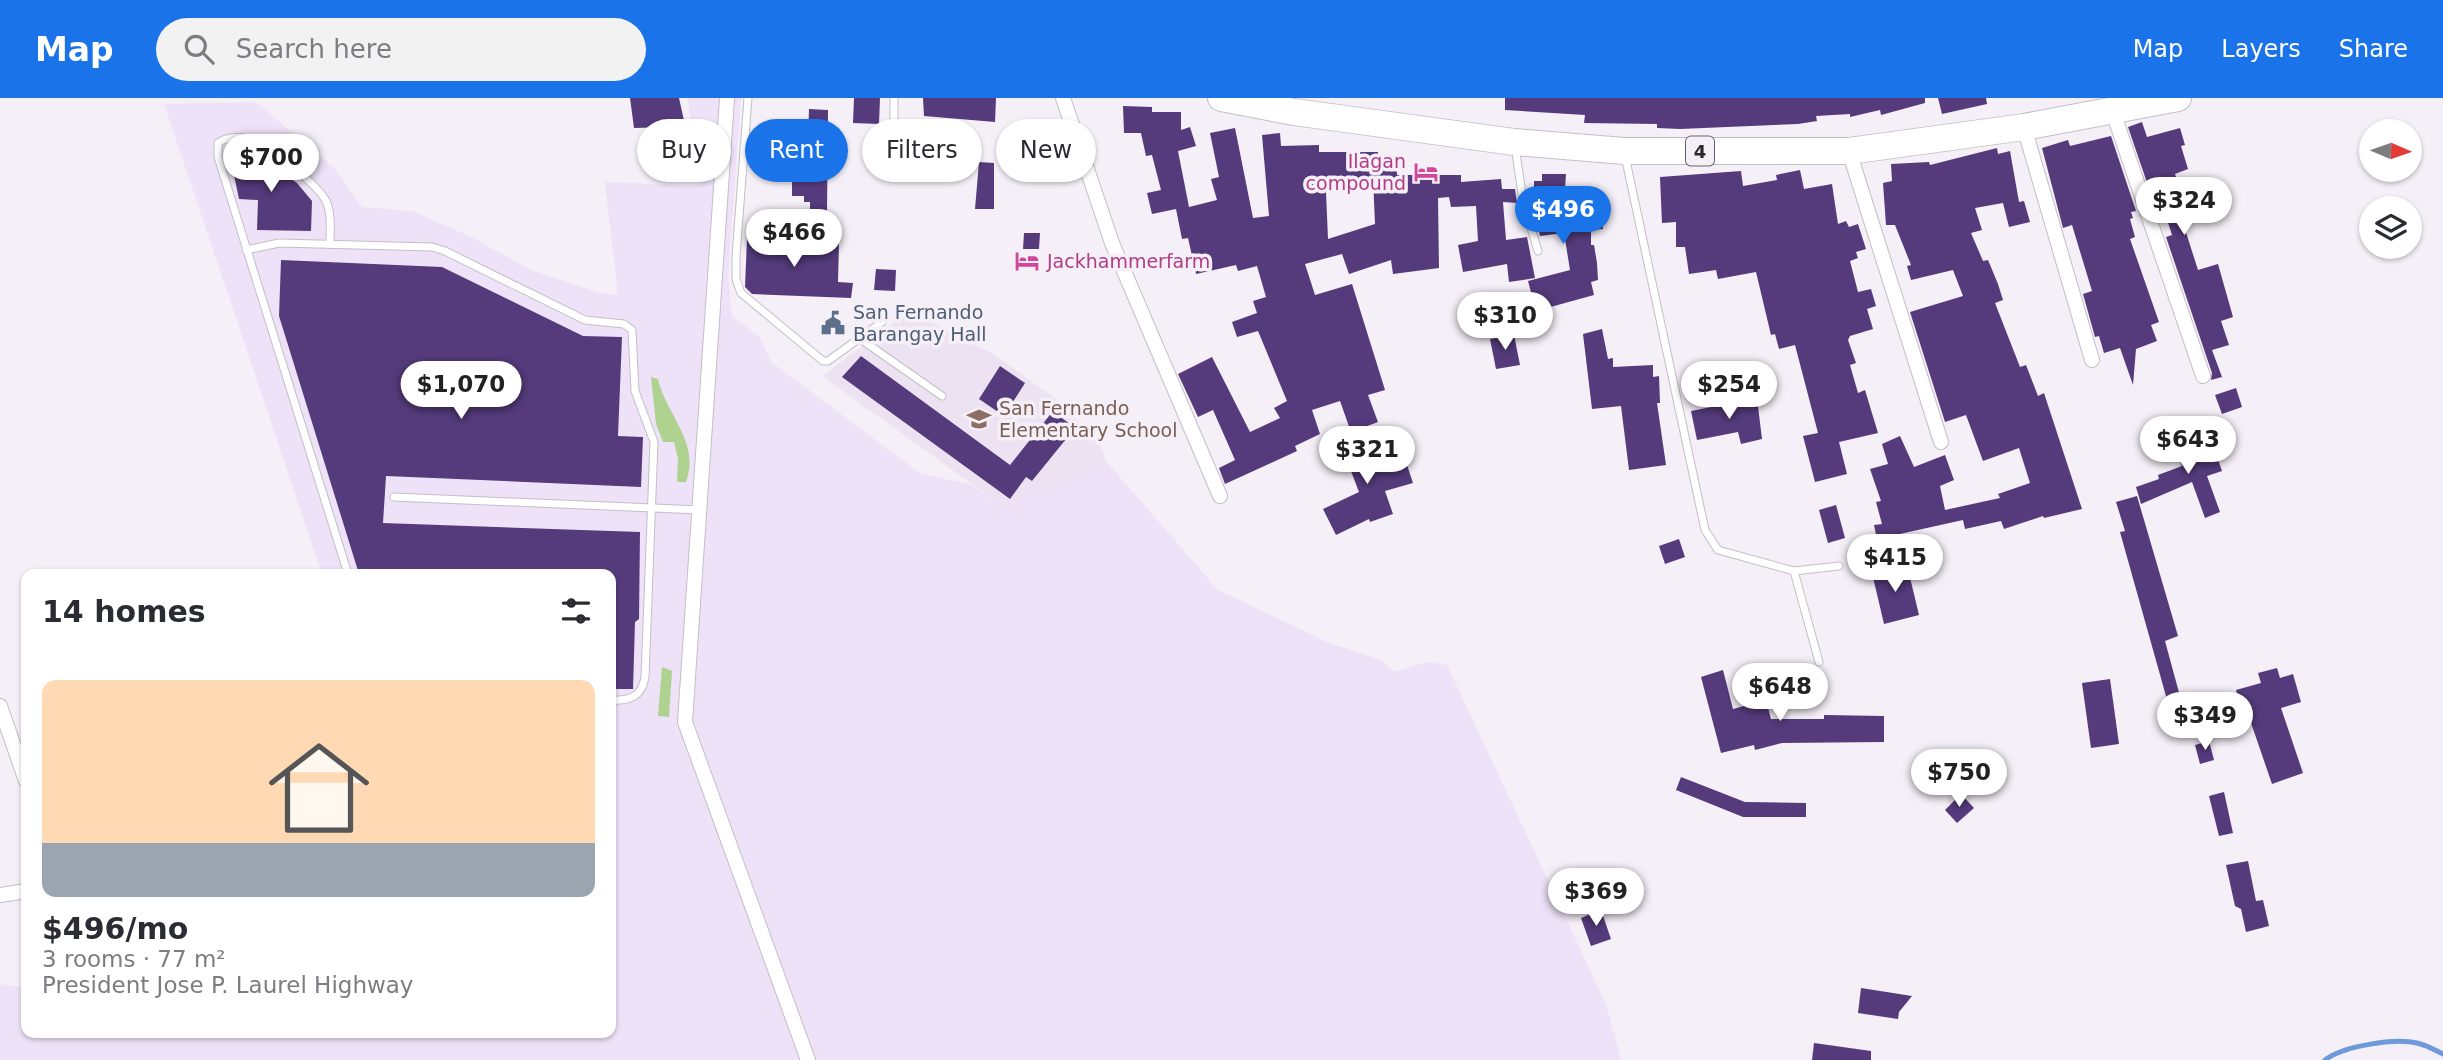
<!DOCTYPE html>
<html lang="en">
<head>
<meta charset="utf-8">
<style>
  body { margin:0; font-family:"DejaVu Sans",sans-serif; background:#f2f2f3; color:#2b2b33; height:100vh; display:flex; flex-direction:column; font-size:26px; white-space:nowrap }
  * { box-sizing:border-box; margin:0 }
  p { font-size:23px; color:#7c7c81 }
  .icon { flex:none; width:38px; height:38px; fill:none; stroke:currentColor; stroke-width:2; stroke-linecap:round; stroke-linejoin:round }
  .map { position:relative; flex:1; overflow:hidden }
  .panel { position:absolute; left:21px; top:471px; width:595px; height:469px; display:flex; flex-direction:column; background:#fff; border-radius:14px; box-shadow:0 2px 5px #0004 }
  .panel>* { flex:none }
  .top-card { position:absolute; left:637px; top:21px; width:665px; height:63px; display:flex; gap:14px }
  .needle { width:46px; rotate:92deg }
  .controls { position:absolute; left:2359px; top:21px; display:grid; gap:14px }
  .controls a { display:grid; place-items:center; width:63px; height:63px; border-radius:50%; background:#fff; box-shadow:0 2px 5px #0004; font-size:35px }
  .price { position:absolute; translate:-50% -60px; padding:0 16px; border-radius:24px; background:#fff; color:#222; font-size:23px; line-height:46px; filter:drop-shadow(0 2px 4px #0008) }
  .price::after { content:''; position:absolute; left:50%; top:42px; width:21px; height:16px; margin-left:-10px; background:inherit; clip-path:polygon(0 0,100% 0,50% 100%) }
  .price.on { background:#1a73e8; color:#fff }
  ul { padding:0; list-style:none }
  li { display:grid; align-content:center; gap:14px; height:371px; padding:0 21px }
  li span { display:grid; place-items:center; height:217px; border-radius:14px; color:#555 }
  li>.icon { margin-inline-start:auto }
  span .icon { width:126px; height:126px; fill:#fffc; stroke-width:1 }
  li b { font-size:30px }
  h2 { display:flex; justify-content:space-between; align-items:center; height:84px; padding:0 21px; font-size:30px }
  .chip { padding:0 24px; border-radius:32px; background:#fff; box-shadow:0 2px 5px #0004; font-size:24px; line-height:63px }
  .chip.on { background:#1a73e8; color:#fff }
  header { display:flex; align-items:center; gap:42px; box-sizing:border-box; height:98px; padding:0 35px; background:#1a73e8; color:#fff }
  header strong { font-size:33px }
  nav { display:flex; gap:38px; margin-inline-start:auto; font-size:24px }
  .search { width:490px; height:63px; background:#f2f2f3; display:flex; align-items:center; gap:18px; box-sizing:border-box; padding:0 24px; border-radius:38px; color:#7c7c81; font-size:26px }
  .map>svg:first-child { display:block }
  .built { fill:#ede2f1 }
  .industrial { fill:#ede2f7 }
  .green { fill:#afd291 }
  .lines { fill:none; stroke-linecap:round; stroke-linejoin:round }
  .stream { stroke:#6e99db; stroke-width:5 }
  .building { fill:#553b7c; fill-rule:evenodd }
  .lane-casing { stroke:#c4bec6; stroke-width:9 }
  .street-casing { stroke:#c4bec6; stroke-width:16 }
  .highway-casing { stroke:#c4bec6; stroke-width:28 }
  .lane { stroke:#fff; stroke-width:7 }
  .street { stroke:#fff; stroke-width:14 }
  .highway { stroke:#fff; stroke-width:26 }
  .labels { text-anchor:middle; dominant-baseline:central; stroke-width:7; stroke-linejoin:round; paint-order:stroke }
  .shield { fill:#f5eff7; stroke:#676468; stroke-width:2 }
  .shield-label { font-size:18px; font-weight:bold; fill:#2a282b }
  .hotel-label { font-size:19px; fill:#b23c85; stroke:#f5eff7; text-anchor:end }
  .service-label { font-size:19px; fill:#4e5e75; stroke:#f5eff7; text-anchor:start }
  .education-label { font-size:19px; fill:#785e54; stroke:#f5eff7; text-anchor:start }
</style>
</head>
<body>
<header>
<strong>Map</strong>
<div class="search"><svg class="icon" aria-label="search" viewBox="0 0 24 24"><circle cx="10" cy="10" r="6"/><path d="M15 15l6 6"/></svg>Search here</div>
<nav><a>Map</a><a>Layers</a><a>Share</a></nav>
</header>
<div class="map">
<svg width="2443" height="962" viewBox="0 0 2443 962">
  <rect width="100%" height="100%" fill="#f5eff7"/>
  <path class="built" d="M907,215L925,221L995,257L1053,299L1099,343L1106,363L1004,409L822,278Z"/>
  <path class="industrial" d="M688,0H741L728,178L732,218L760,239L771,264L921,376L970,386L1004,409L1106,363L1218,492L1329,545L1382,562L1393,574L1427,564L1447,567L1606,906L1621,962H0V886L26,890V934H611V476H322L164,6L256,4L335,71L362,109L412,113L471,139L533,173L597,194L618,197L605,84L699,88Z"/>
  <g class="green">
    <path d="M651,279L658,281C665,315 701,345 686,384H677L678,361L674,344H663L656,326Z"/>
    <path d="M662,569L672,573L669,619L658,618Z"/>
  </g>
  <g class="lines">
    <path class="stream" d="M2325,962C2343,948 2394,940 2417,945C2426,947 2435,952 2443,956"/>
  </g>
  <g class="building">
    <path d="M630,0H679L689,45L675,48L670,29L634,30Z"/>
    <path d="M854,0H880L879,26L853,25Z"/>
    <path d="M923,0H996L995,24L924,18Z"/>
    <path d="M1505,0H1925V5L1881,17L1880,12L1850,19V16L1816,18L1817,23L1798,26L1680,31L1657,30V26L1584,25L1585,17L1505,12Z"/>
    <path d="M1938,0H1986L1987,6L1942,16Z"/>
    <path d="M1123,8L1152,9V14H1181V32L1190,29L1196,48L1178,53L1189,109L1217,102L1211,81L1219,79L1210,35L1235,30L1253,120L1269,118L1262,37L1280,35L1281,48L1319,47V54H1378V61H1397V77H1461V84L1501,81L1502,91H1515L1517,105L1503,104L1506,142L1527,139L1535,180L1509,184L1507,166L1463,174L1458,147L1478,143L1476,108L1451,109L1449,99L1438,100L1439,170L1393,176L1391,162L1349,176L1342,156L1305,166L1315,197L1352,186L1385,292L1368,297L1378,324L1351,334L1340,303L1312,312L1320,336L1295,348L1297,353L1225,386L1219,370L1235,362L1213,312L1198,319L1178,276L1212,259L1250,334L1280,320L1274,310L1287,303L1258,233L1237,239L1232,224L1257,215L1253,203L1266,199L1257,168L1238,173L1236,167L1196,176L1188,140L1182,141L1176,111L1152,116L1147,95L1161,92L1152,57L1146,58L1141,35H1124ZM1373,80L1375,126L1328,141L1326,94H1345V81Z"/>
    <path d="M809,11L828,12L827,114H810V104H804V98H792V73H812V45H808Z"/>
    <path d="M2142,24L2147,39L2180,30L2185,47L2181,48L2188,71L2175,76L2190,122L2183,125L2198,172L2218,166L2233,219L2221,223L2229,247L2212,252L2222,279L2211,282L2212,275L2166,139L2172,137L2162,106L2155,108L2128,29Z"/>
    <path d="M2111,38L2136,113L2131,114L2133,120L2130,121L2135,139L2130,141L2159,224L2151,227L2157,243L2136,251L2133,287L2120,250L2104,255L2099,238L2095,239L2083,196L2092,193L2072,127L2063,130L2042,50L2068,42L2070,48Z"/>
    <path d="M1997,50L1998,56L2010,53L2019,104L2024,103L2030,124L2009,129L2003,105L1975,110L1982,132L1971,135L1983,163L1988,162L1998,186L2003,202L1995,205L2020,269L2026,267L2038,298L2044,295L2082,411L2044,420L2043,418L2004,431L2001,423L1965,431L1963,422L1877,441L1874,427L1882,426L1876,404L1881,403L1870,371L1888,366L1882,346L1900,338L1914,369L1945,357L1954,382L1940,388L1945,412L2000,400L1998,396L2030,385L2019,350L1983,363L1966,317L1945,324L1910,214L1963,198L1953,172L1911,182L1907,168L1911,167L1895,127H1886L1883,85L1892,83L1891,66L1929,64L1930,67Z"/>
    <path d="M229,53H250L297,85L312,103L311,133L257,132L258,102L239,101Z"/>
    <path d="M979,64L994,65V111H975Z"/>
    <path d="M1800,72L1804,91L1832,86L1838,126L1846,123L1849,129L1858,126L1866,151L1856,154L1858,160L1850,163L1858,194L1871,191L1876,208L1867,211L1873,231L1850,238L1848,242L1856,265L1850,267L1858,295L1865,292L1878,335L1839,344L1847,376L1815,384L1803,338L1818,335L1795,247L1779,251L1775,236L1771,237L1756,174L1718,181L1716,172L1689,176L1685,149H1676V124L1662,125L1660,79L1741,73L1743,88L1777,82L1776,77Z"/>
    <path d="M1542,76H1566L1563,122L1602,120L1603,131L1591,132V147H1594L1597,165L1598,182L1591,184L1594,197L1536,213L1528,183L1570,172L1564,135L1540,138L1534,106L1529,102L1528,92H1534V83H1542Z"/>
    <path d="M1024,135H1040L1039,151H1023Z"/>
    <path d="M747,141L839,145L838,184L853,185L851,200L752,196L745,189Z"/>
    <path d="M281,162L442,169L583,238L622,239L618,338L643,339L641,389L386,378L383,425L640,434L639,521L635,524L633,591H611V476H359L279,218Z"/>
    <path d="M876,171L896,172L895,193L874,192Z"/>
    <path d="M1602,231L1608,261L1613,260V269L1653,267V279L1659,278L1660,305H1657L1666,367L1629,372L1621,308L1592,311L1583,236Z"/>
    <path d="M1514,237L1520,267L1496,271L1490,241Z"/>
    <path d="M861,258L1010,367L1053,313L1075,330L1032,383L1026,379L1010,401L842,279Z"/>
    <path d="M1000,268L1025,285L1004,318L979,301Z"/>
    <path d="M2236,290L2242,309L2222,316L2215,297Z"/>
    <path d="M1757,300L1762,341L1741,346L1738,334L1697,342L1691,313Z"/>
    <path d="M2202,333L2211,358L2216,356L2222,373L2207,378L2220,414L2205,420L2192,384L2141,406L2136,389L2159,381L2158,377L2182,368L2180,363L2186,361L2183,353L2190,351L2186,339Z"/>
    <path d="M1361,334L1372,365L1403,355L1413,385L1385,393L1393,416L1370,424L1369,421L1336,437L1323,411L1359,394L1339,342Z"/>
    <path d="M2137,398L2178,538L2165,543L2184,613L2171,616L2120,434L2125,433L2116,404Z"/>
    <path d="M1836,407L1845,440L1828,445L1819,412Z"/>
    <path d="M1679,441L1685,459L1665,466L1659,448Z"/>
    <path d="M1907,467L1919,517L1884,526L1872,475Z"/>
    <path d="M2277,570L2280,580L2293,576L2301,604L2281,610L2303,675L2272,686L2249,619L2244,620L2236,592L2261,585L2258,575Z"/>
    <path d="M1723,572L1733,611L1766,602L1771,621H1824V617L1884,618V644L1782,645L1755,652L1754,647L1721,655L1701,579Z"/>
    <path d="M2110,581L2119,646L2091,650L2082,585Z"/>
    <path d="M2204,598L2209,617L2191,622L2186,603Z"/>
    <path d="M2209,643L2214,662L2200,666L2195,647Z"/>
    <path d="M1938,664L1963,666L1962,687L1936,684Z"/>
    <path d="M1681,679L1745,704L1806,705V719H1743L1676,692Z"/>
    <path d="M2224,694L2233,735L2219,738L2209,698Z"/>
    <path d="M1961,696L1974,710L1957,725L1945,712Z"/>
    <path d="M2248,763L2256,803L2263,802L2269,828L2246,834L2241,811L2235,808L2226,767Z"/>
    <path d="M1601,812L1611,841L1591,848L1581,820Z"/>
    <path d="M1861,890L1912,898L1899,914L1898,921L1858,915Z"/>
    <path d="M1814,945L1871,953V962H1812Z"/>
  </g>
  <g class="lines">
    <g class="lane-casing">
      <g id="lane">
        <path d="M748,0L736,158V181L741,195L823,263H828L882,224"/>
        <path d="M1515,48L1523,103L1538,153"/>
        <path d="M894,56V0"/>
        <path d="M1625,58L1705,432L1718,452L1794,473L1839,468"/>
        <path d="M330,146C330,132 332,116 326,103C318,87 271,50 255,43C244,38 227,38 218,45V59L348,476"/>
        <path d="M246,152L279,145L432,149L445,153L585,222L624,226L632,232L635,293L654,344L645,579C642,599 629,603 611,602"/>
        <path d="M859,240L942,298"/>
        <path d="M394,399L700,412"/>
        <path d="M1794,473L1819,564"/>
      </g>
    </g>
    <g class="street-casing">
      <g id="street">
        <path d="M727,0L685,624L808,962"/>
        <path d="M1063,0L1112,145L1220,398"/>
        <path d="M2113,14L2203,278"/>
        <path d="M2024,29L2092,262"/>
        <path d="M1849,53L1941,344"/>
        <path d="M0,608L26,683"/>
        <path d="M0,797L26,793"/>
      </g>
    </g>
    <g class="highway-casing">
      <path id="highway" d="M1221,0L1294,14L1514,44L1624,53H1849L2024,29L2178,0"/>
    </g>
    <use href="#lane" class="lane"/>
    <use href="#street" class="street"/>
    <use href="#highway" class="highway"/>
  </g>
  <defs>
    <g id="hotel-bare" transform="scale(1.89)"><path d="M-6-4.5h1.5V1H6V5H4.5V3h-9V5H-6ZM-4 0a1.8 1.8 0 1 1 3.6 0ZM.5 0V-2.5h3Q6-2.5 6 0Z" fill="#d1479c" stroke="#f5eff7" stroke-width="2.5" paint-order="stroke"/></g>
    <g id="civic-bare" transform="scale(1.89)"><path d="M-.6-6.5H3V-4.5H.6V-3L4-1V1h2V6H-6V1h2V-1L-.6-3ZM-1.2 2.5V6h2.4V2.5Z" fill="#5c6f8a" stroke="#f5eff7" stroke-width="2.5" paint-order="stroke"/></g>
    <g id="school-bare" transform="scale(1.89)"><path d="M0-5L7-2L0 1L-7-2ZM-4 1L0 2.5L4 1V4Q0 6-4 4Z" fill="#8d6e63" stroke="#f5eff7" stroke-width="2.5" paint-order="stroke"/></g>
  </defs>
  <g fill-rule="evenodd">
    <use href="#hotel-bare" x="1426" y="74"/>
    <use href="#hotel-bare" x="1027" y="163"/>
    <use href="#civic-bare" x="833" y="225"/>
    <use href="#school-bare" x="979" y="321"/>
  </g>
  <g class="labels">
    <rect class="shield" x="1686" y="38.5" width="28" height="29" rx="5"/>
    <g class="shield-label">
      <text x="1700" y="53">4</text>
    </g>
    <g class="hotel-label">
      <text x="1406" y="63">Ilagan<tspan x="1406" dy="22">compound</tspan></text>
      <text x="1047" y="163" text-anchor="start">Jackhammerfarm</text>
    </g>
    <g class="service-label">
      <text x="853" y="214">San Fernando<tspan x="853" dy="22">Barangay Hall</tspan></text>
    </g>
    <g class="education-label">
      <text x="999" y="310">San Fernando<tspan x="999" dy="22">Elementary School</tspan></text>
    </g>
  </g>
</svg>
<div class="controls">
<a><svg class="needle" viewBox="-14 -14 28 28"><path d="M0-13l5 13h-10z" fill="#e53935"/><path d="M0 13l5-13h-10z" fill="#7c7c81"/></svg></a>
<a><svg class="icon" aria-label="layers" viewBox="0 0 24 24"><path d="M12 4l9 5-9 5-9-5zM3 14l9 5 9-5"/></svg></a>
</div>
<b class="price" style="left:271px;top:96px">$700</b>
<b class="price" style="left:2184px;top:139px">$324</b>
<b class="price on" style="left:1563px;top:148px">$496</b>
<b class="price" style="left:794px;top:171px">$466</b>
<b class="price" style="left:1505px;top:254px">$310</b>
<b class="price" style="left:461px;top:323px">$1,070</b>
<b class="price" style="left:1729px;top:323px">$254</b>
<b class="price" style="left:2188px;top:378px">$643</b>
<b class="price" style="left:1367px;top:388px">$321</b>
<b class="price" style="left:1895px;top:496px">$415</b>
<b class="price" style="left:1780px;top:625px">$648</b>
<b class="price" style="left:2205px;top:654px">$349</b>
<b class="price" style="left:1959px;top:711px">$750</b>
<b class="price" style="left:1596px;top:830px">$369</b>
<div class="top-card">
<a class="chip">Buy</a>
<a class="chip on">Rent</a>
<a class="chip">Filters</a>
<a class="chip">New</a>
</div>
<section class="panel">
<h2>14 homes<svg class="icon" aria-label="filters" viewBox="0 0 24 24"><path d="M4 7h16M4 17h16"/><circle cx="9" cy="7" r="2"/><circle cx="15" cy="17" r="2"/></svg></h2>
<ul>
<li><span style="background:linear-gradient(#ffd9b3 75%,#9aa5b1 0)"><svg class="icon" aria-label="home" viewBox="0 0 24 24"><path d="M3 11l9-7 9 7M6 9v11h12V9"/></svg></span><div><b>$496/mo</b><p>3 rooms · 77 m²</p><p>President Jose P. Laurel Highway</p></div></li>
</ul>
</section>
</div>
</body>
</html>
